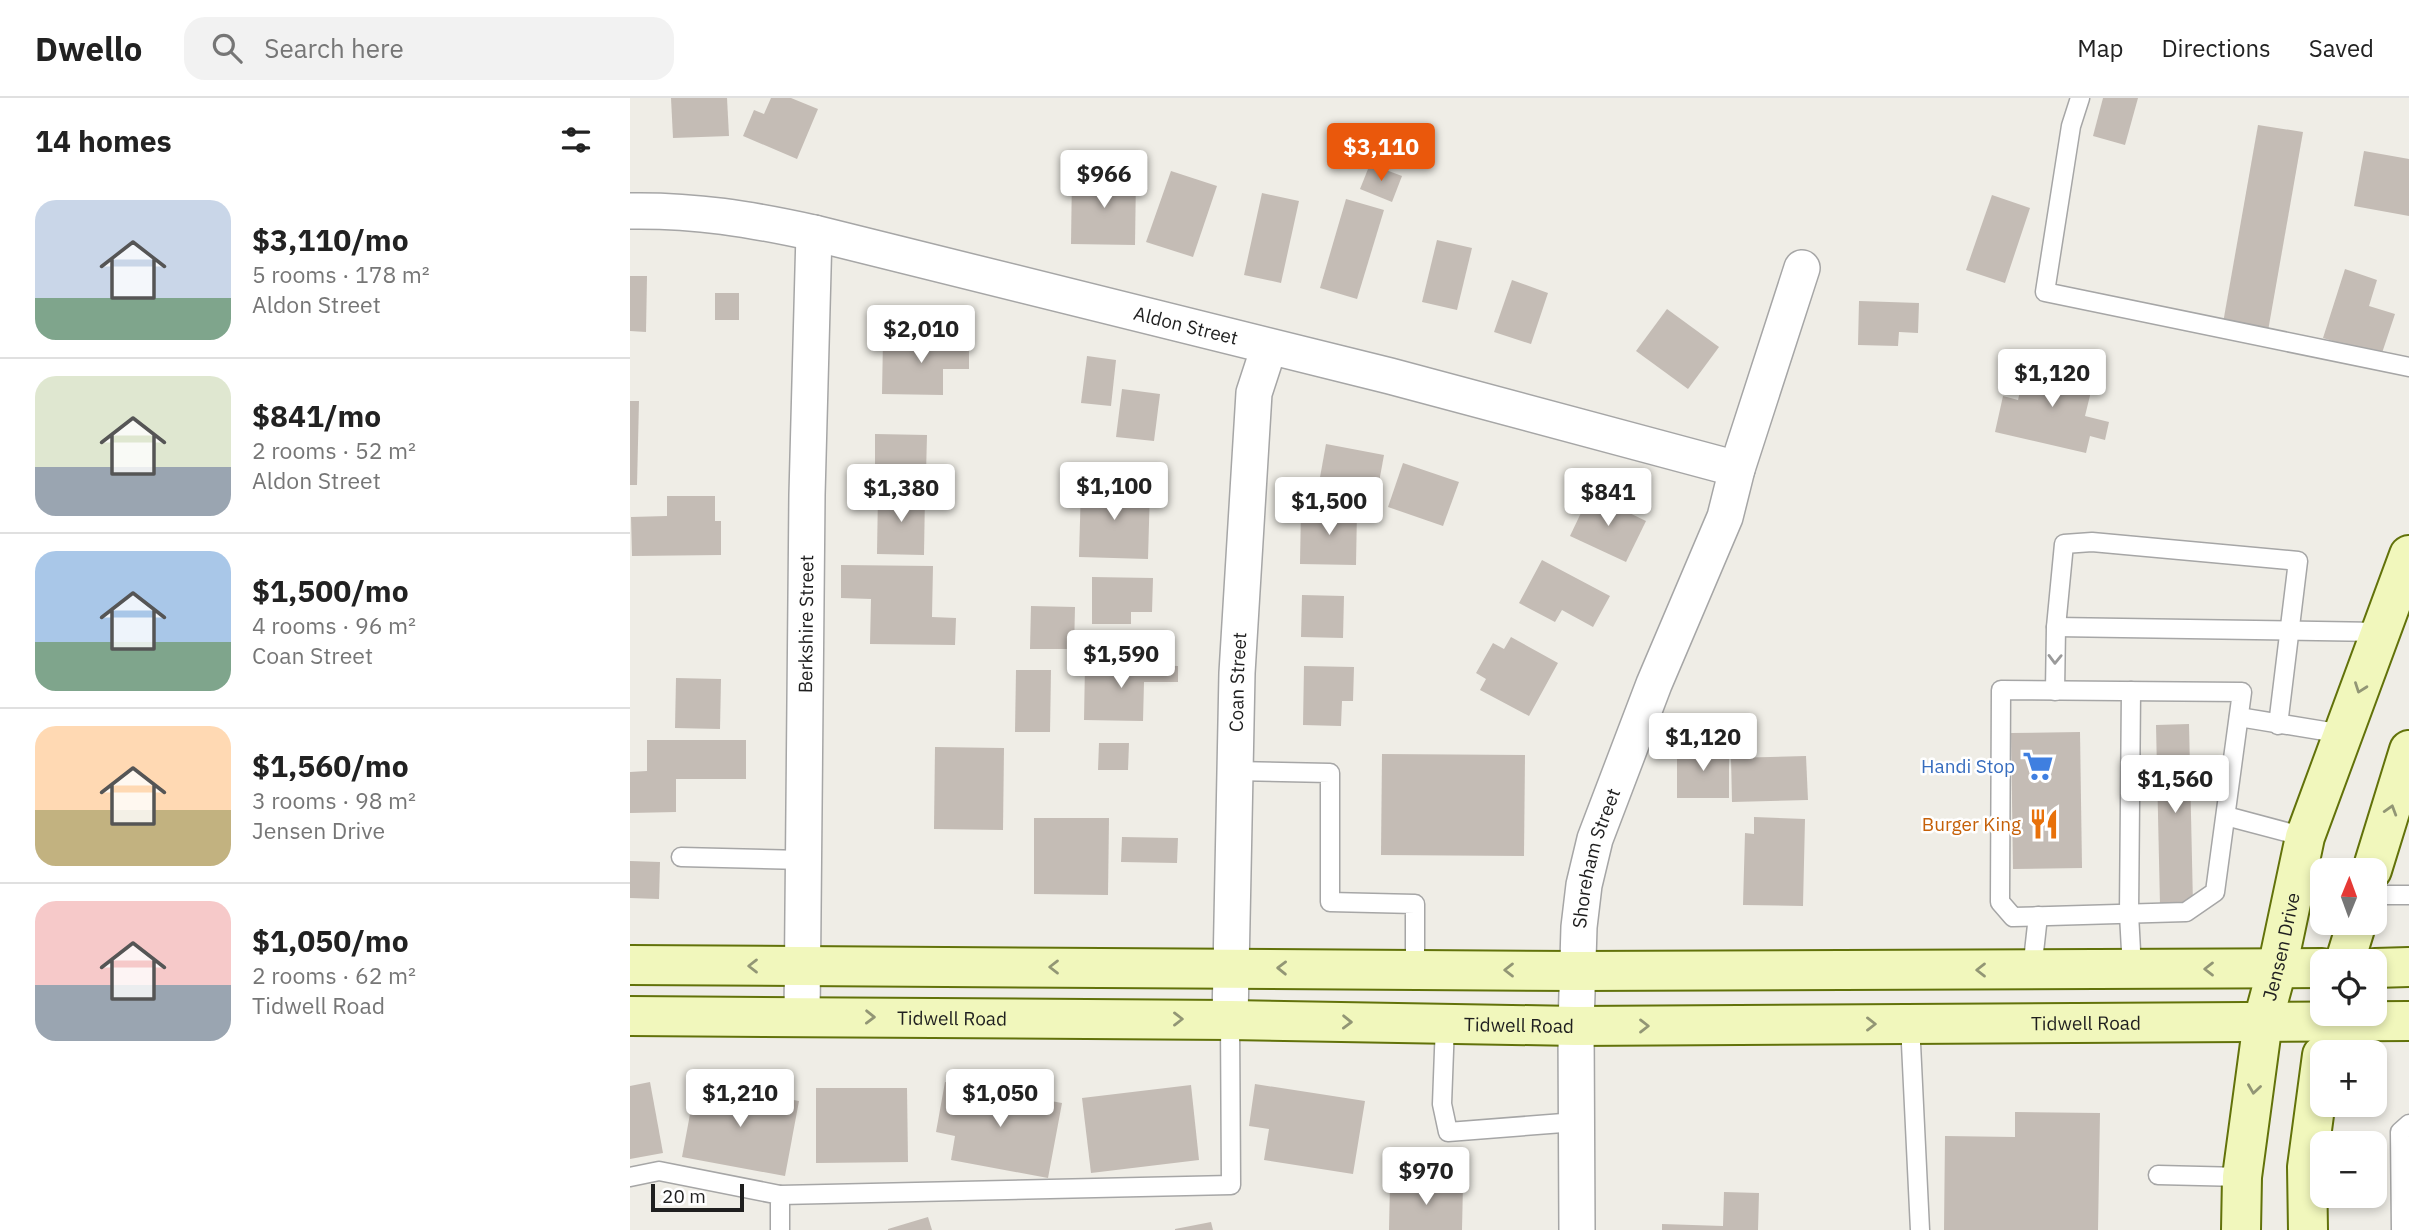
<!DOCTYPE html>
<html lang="en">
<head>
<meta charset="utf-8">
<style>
  body { margin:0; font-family:"IBM Plex Sans",sans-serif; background:#f2f2f2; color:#222; height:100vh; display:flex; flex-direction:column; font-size:26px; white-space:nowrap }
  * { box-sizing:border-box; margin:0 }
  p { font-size:23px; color:#767676 }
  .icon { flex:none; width:38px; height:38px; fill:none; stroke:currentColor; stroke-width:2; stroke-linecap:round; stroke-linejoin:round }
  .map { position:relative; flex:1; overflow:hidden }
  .side { display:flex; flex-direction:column; background:#fff; width:630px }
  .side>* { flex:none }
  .needle { width:46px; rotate:1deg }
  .tools { position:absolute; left:1680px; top:760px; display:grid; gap:14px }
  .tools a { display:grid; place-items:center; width:77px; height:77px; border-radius:14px; background:#fff; box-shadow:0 4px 10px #0003; font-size:35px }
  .scale { position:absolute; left:21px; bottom:18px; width:93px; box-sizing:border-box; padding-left:7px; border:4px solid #1f1f1f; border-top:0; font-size:19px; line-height:24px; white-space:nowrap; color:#1f1f1f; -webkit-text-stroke:5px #fff; paint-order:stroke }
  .price { position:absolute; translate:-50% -60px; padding:0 16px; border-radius:7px; background:#fff; color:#222; font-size:23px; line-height:46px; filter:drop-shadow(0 2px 4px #0008) }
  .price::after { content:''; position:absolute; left:50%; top:42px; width:21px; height:16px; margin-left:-10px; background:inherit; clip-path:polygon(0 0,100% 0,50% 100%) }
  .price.on { background:#ea580c; color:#fff }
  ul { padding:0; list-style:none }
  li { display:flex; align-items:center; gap:21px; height:175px; padding:0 35px }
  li+li { border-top:2px solid #e0e0e0 }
  li span { display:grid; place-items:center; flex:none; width:196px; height:140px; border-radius:21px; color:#555 }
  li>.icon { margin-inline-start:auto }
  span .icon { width:84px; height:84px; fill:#fffc; stroke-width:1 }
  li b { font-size:30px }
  h2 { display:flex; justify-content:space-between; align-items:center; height:84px; padding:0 35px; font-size:30px }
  header { display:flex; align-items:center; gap:42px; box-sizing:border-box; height:98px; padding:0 35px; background:#fff; border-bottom:2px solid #e0e0e0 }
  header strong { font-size:33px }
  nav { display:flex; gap:38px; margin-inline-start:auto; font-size:24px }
  .search { width:490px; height:63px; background:#f2f2f2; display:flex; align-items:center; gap:18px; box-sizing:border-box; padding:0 24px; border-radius:21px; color:#767676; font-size:26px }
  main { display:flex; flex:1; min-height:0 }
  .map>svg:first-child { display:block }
  .building { fill:#c4bcb5 }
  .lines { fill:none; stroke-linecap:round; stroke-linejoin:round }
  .service-casing { stroke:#a6a6a6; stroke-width:21 }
  .minor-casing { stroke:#a6a6a6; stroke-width:38 }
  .secondary-casing { stroke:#62720a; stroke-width:42 }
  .service { stroke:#fff; stroke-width:18 }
  .minor { stroke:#fff; stroke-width:35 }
  .secondary { stroke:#f1f7bc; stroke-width:38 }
  .oneway { stroke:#9a9a9a }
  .oneway2 { stroke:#929675 }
  .labels { text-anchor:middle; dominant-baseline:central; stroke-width:5; stroke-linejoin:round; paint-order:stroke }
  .street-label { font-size:19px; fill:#1f1f1f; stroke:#fff }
  .shop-label { font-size:19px; fill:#366cbe; stroke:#fff; text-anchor:end }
  .food-label { font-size:19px; fill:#c56008; stroke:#fff; text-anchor:end }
</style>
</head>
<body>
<header>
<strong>Dwello</strong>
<div class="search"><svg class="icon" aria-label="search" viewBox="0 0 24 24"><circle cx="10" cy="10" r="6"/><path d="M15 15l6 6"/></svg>Search here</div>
<nav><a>Map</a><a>Directions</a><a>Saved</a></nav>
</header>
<main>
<section class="side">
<h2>14 homes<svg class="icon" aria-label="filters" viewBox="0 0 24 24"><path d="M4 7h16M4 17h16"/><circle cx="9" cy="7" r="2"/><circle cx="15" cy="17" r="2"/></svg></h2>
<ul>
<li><span style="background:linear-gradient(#c9d6e8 70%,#7fa58c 0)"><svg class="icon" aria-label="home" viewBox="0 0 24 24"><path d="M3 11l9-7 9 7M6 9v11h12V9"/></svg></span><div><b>$3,110/mo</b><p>5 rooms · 178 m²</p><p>Aldon Street</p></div></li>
<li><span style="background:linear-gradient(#dfe7d0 65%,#9aa5b1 0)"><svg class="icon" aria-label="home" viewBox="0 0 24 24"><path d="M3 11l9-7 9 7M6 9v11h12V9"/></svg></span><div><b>$841/mo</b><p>2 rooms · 52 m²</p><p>Aldon Street</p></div></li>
<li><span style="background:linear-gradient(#a9c7e8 65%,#7fa58c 0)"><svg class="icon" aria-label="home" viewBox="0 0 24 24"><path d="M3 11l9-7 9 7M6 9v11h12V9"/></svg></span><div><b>$1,500/mo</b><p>4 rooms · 96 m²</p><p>Coan Street</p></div></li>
<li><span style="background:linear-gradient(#ffd9b3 60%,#c2b280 0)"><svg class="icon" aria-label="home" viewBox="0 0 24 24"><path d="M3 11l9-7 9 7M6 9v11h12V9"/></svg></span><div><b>$1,560/mo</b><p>3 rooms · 98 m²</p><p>Jensen Drive</p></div></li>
<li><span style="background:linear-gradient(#f6c9c9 60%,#9aa5b1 0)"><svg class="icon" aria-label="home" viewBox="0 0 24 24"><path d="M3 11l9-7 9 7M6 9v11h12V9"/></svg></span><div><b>$1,050/mo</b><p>2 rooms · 62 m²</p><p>Tidwell Road</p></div></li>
</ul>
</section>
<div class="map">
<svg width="1779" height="1132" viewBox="0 0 1779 1132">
  <rect width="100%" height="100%" fill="#efede6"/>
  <g class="building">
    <path d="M41,0H97L99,38L43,40Z"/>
    <path d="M141,0H161L188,11L167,61L113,38L124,12L134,16Z"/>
    <path d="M1473,0H1508L1495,47L1463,38Z"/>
    <path d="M1628,27L1673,34L1638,233L1593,225Z"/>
    <path d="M1734,53L1779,61V118L1724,108Z"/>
    <path d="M740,66L772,78L762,104L730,91Z"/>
    <path d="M541,73L587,88L563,159L516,144Z"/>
    <path d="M442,76L506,77L505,147L441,146Z"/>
    <path d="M632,95L669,103L651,185L614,177Z"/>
    <path d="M1362,97L1400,110L1375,185L1336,172Z"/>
    <path d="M716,101L754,112L727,201L690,190Z"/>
    <path d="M807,142L842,150L827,212L792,204Z"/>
    <path d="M1715,171L1747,182L1739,208L1765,216L1751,258L1693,240Z"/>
    <path d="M0,178H17L16,234L0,233Z"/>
    <path d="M882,182L918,195L901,246L864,234Z"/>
    <rect x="85" y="195" width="24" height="27"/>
    <path d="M1229,203L1289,205L1288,235L1269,234L1268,248L1228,247Z"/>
    <path d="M1037,211L1089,249L1058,291L1006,253Z"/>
    <path d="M253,241L339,243V271H313V297L252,296Z"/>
    <path d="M457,258L486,262L481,308L451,305Z"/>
    <path d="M1397,262L1465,277L1455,318L1479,324L1475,342L1460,338L1456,355L1365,334L1373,298L1388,302Z"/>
    <path d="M492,291L530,296L524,343L486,339Z"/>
    <path d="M0,303H9L7,387H0Z"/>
    <path d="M245,336L297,337L296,376L245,375Z"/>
    <path d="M696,346L754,357L745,406L687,396Z"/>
    <path d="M773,365L829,384L813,428L758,409Z"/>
    <path d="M451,388L520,390L518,461L449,459Z"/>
    <path d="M248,395L295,396L294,457L247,456Z"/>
    <path d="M960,396L1016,423L996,464L940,438Z"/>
    <path d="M37,398H85V423H91V457L2,458L1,419L37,418Z"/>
    <path d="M671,411L727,412L726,467L670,466Z"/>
    <path d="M912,462L980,498L963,529L932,512L925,524L889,505Z"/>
    <path d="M211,467L303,468L302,519L326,520L325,547L240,546L241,501L211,500Z"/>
    <path d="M462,479L523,480L522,514H501V526H462Z"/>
    <path d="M672,497L714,498L713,540L671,539Z"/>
    <path d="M401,508L445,509L444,551H400Z"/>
    <path d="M881,539L928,565L899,618L850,592L856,581L846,575L863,545L874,551Z"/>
    <path d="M455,566L548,568V584H514L513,623L454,622Z"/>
    <path d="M674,568L724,569L723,603H712L711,628L673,627Z"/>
    <path d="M386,572H421L420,634H385Z"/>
    <path d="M46,580L91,581L90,631L45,630Z"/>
    <path d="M1559,626L1563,807H1530L1526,627Z"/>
    <path d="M1450,634L1452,770L1383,771L1381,635Z"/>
    <path d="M17,642H116V681H46V714L0,715V674L17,673Z"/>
    <path d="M469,645H499L498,672H468Z"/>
    <path d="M305,649L374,650L373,732L304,731Z"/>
    <path d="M1099,650V700H1047V651Z"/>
    <path d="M752,656L895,657L894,758L751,757Z"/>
    <path d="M1176,658L1178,702L1102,704L1101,660Z"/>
    <path d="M1124,719L1175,721L1173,808L1113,807L1115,735L1124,736Z"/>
    <path d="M404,720H479L478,797L404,796Z"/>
    <path d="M492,739L548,740L547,765L491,764Z"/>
    <path d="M0,763L30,764L29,801L0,800Z"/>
    <path d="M20,984L33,1055L0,1061V988Z"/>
    <path d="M66,984L169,1003L155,1078L52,1059Z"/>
    <path d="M315,984L432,1005L418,1080L321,1062L325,1038L306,1034Z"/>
    <path d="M625,986L735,1003L723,1076L634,1062L639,1031L619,1028Z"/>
    <path d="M561,987L569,1062L461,1075L452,1000Z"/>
    <path d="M186,990H277L278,1064L186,1065Z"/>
    <path d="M1385,1014L1470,1015L1468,1132H1314L1315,1038L1385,1039Z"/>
    <path d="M760,1085L833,1086L832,1132H759Z"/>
    <path d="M1094,1094L1129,1095L1128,1132H1032V1126L1093,1128Z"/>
    <path d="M298,1119L302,1132H258V1131Z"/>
    <path d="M581,1124L583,1132H545V1131Z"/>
  </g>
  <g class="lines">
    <g class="service-casing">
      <g id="service">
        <path d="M1450,0L1441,28L1415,194L1779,269"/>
        <path d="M1426,529L1750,534"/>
        <path d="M1371,592L1612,594L1585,794L1556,814L1383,819L1370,804Z"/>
        <path d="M1425,593L1426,529L1434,446L1462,444L1668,463L1648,627"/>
        <path d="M1501,593L1499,816L1502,871"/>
        <path d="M1609,619L1713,636"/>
        <path d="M604,673L700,675V804L785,806V871"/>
        <path d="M1596,718L1675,739"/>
        <path d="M51,759L174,762"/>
        <path d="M1745,797H1779"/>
        <path d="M1402,872L1408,818"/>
        <path d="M1280,925L1290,1132"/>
        <path d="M815,926L812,1006L818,1034L946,1024"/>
        <path d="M1528,1077L1612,1079"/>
        <path d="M0,1079L29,1073L150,1097V1132"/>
        <path d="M150,1097L601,1087L600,922"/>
        <path d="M1771,1132L1770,1034L1779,1026"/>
      </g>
    </g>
    <g class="minor-casing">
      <g id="minor">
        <path id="s1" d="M0,113C66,112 120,121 184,135L760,278L1107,371"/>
        <path id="s2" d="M172,918L177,397L184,135"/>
        <path id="s3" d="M600,922L607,575L624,295L639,249"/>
        <path id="s4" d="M947,1132L946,928L949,829L954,787L965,741L1024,586L1095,419L1107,371L1172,170"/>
      </g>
    </g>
    <g class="secondary-casing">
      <g id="secondary">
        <path d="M1742,772L1779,652"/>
        <path d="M1715,863L1727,824"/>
        <path d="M0,867L948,873L1692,870"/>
        <path d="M1745,870L1779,869"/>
        <path id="s5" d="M0,918L600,922L946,928L1779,923"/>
        <path id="s6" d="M1611,1132L1612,1079L1633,923L1647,871L1675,739L1779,457"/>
        <path d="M1678,1132L1677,1069L1692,957"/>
      </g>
    </g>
    <use href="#service" class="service"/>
    <use href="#minor" class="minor"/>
    <use href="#secondary" class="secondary"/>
  </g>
  <defs><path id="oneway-chevron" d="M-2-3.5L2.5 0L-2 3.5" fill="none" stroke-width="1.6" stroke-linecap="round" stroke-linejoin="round" transform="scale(1.75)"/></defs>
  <use class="oneway" href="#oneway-chevron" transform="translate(1425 561) rotate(91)"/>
  <g class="oneway2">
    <use href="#oneway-chevron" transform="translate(1730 590) rotate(110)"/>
    <use href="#oneway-chevron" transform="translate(1761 712) rotate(-73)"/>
    <use href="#oneway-chevron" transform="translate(123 868) rotate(-180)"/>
    <use href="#oneway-chevron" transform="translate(424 869) rotate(-180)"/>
    <use href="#oneway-chevron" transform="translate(652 870) rotate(-179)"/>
    <use href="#oneway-chevron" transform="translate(1579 871) rotate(180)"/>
    <use href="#oneway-chevron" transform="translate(879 872) rotate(-180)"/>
    <use href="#oneway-chevron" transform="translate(1351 872) rotate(180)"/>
    <use href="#oneway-chevron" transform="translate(240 919) rotate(1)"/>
    <use href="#oneway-chevron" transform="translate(548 921)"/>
    <use href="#oneway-chevron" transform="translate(717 924) rotate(1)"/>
    <use href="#oneway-chevron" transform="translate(1241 926)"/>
    <use href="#oneway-chevron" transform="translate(1014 928)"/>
    <use href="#oneway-chevron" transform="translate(1624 991) rotate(98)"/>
  </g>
  <defs>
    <g id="supermarket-bare" transform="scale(2.415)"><path d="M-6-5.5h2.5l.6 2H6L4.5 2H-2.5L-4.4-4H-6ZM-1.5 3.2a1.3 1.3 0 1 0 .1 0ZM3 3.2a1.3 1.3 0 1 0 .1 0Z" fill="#3f7fe0" stroke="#fff" stroke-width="2.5" paint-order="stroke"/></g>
    <g id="restaurant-bare" transform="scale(2.415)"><path d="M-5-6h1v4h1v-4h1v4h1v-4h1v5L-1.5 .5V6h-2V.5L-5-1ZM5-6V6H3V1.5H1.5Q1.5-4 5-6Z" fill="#e8710a" stroke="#fff" stroke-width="2.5" paint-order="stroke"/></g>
  </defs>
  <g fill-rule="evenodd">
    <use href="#supermarket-bare" x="1408" y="668"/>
    <use href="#restaurant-bare" x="1414" y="726"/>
  </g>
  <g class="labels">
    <g class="street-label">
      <text stroke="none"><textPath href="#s1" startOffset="569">Aldon Street</textPath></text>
      <text stroke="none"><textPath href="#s2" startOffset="392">Berkshire Street</textPath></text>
      <text stroke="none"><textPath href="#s3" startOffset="338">Coan Street</textPath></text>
      <text stroke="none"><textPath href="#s4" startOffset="374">Shoreham Street</textPath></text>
      <text stroke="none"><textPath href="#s6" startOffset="287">Jensen Drive</textPath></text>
      <text stroke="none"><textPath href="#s5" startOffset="322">Tidwell Road</textPath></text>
      <text stroke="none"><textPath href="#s5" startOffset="1456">Tidwell Road</textPath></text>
      <text stroke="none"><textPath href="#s5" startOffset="889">Tidwell Road</textPath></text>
    </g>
    <g class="shop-label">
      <text x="1385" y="668">Handi Stop</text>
    </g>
    <g class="food-label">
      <text x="1391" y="726">Burger King</text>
    </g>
  </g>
</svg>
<div class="tools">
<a><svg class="needle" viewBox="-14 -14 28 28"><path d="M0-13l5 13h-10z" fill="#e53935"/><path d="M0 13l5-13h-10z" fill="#767676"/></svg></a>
<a><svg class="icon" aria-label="locate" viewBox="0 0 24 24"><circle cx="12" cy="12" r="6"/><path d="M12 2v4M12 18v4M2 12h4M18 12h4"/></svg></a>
<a>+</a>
<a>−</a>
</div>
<div class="scale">20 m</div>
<b class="price on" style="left:751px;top:85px">$3,110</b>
<b class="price" style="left:474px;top:112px">$966</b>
<b class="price" style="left:291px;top:267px">$2,010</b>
<b class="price" style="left:1422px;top:311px">$1,120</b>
<b class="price" style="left:484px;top:424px">$1,100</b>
<b class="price" style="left:271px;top:426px">$1,380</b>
<b class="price" style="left:978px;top:430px">$841</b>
<b class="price" style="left:699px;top:439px">$1,500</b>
<b class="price" style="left:491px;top:592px">$1,590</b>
<b class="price" style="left:1073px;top:675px">$1,120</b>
<b class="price" style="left:1545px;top:717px">$1,560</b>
<b class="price" style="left:110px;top:1031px">$1,210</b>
<b class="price" style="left:370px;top:1031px">$1,050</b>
<b class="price" style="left:796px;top:1109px">$970</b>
</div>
</main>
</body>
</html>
